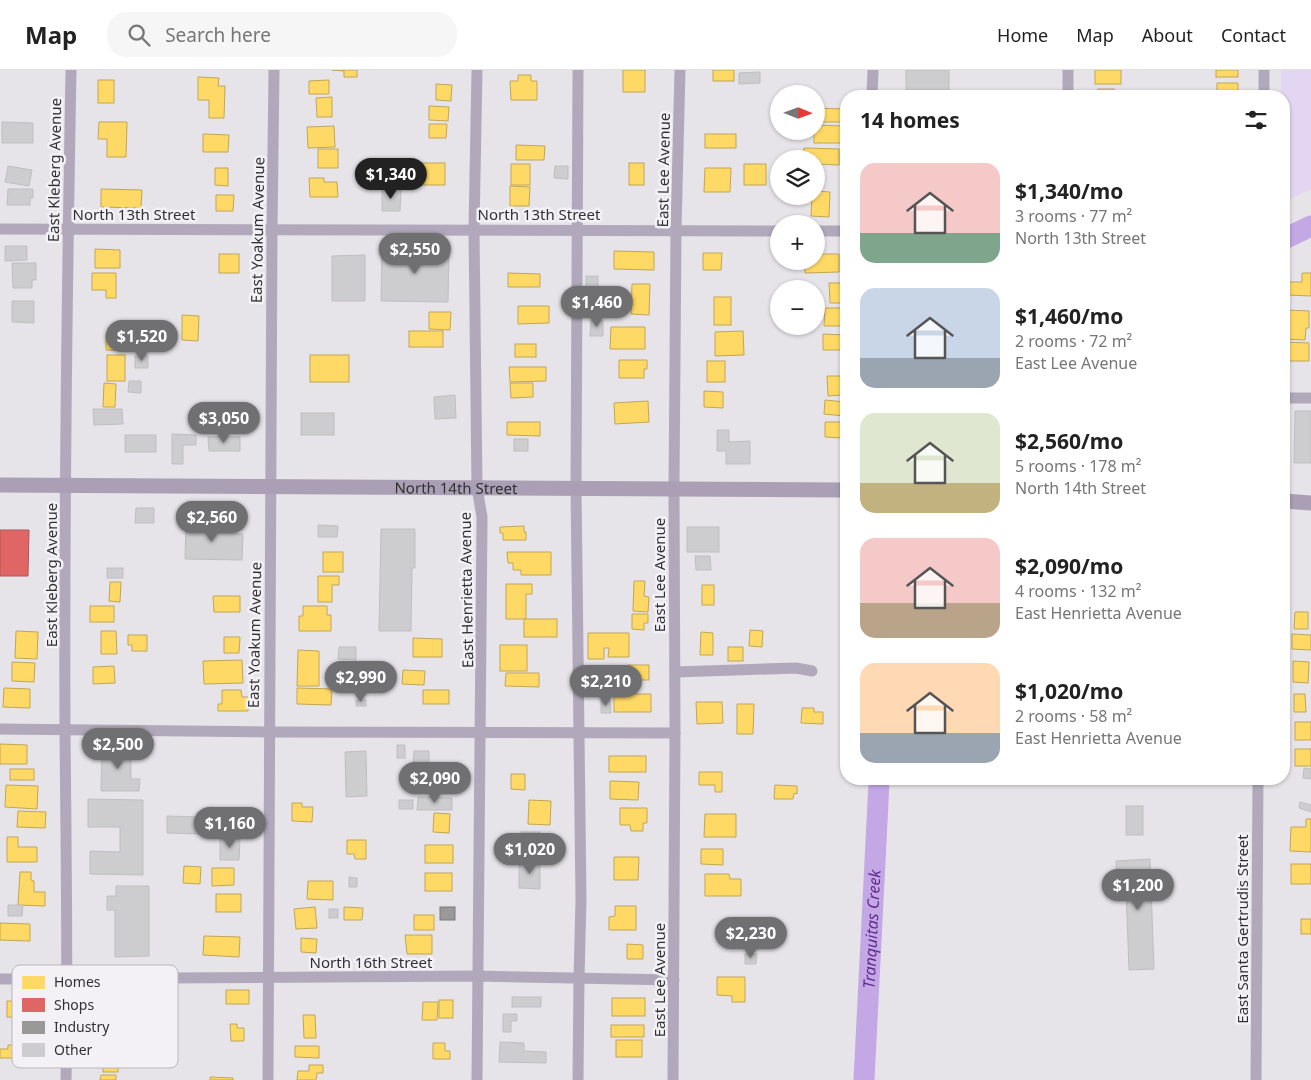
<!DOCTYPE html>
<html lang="en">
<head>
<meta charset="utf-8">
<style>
  body { margin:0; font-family:"Noto Sans",sans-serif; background:#f6f6f6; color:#222; height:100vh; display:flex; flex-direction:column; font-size:19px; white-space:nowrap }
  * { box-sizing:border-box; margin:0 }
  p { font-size:16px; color:#767676 }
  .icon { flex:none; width:28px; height:28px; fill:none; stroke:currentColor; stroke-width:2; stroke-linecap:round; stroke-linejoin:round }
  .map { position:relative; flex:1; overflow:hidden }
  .details { position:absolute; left:840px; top:20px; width:450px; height:695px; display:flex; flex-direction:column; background:#fff; border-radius:20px; box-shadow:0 1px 4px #0004 }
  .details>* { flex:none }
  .needle { width:32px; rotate:91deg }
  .tools { position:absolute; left:770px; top:15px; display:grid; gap:10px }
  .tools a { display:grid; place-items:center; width:55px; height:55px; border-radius:50%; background:#fff; box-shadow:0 1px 4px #0004; font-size:25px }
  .price { position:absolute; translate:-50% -42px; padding:0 11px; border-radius:18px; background:#706f72; color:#fff; font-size:16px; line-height:32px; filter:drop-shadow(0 1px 2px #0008) }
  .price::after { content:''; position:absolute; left:50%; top:30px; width:15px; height:11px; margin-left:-8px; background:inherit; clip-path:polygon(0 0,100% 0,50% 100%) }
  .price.selected { background:#222; color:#fff }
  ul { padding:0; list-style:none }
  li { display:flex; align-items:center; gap:15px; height:125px; padding:0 20px }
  li span { display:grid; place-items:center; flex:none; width:140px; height:100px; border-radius:15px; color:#555 }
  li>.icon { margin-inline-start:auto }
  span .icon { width:60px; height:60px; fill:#fffc; stroke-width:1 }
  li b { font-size:21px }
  h2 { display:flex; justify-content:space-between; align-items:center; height:60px; padding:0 20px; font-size:21px }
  header { display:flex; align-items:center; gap:30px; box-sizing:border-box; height:70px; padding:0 25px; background:#fff; border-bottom:1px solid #e0e0e0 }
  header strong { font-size:24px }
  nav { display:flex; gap:28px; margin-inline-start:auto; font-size:18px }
  .search { width:350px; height:45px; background:#f6f6f6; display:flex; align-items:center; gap:12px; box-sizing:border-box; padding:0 18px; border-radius:20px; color:#767676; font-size:19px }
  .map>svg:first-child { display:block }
  .green { fill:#e2d6f2 }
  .homes { fill:#ffd966; stroke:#c1a656 }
  .shops { fill:#e06666; stroke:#ac5656 }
  .industry { fill:#999; stroke:#7a7a7a }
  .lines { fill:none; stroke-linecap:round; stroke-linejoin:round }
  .river { stroke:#c4a7e5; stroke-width:21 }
  .building { fill:#cdccce; stroke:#bfbec0 }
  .minor { stroke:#b1a9bb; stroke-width:11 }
  .major { stroke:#aa9fb4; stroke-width:15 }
  .labels { text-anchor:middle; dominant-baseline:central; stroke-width:5; stroke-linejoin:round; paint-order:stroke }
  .street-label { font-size:15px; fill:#313032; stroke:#f3f1f6 }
  .water-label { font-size:16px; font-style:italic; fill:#5f298e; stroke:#f3f1f6 }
  .key { fill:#f3f1f6; stroke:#b9b7bb; stroke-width:1 }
  .key-label { font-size:14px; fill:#313032 }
</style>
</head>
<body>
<header>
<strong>Map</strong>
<div class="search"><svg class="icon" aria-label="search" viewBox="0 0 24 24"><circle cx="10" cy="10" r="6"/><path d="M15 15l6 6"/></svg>Search here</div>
<nav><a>Home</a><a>Map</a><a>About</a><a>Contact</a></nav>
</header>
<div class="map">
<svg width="1311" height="1010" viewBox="0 0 1311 1010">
  <rect width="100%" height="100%" fill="#e6e4e8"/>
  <path class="green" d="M1281,0H1311V119L1284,132V26H1281Z"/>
  <g class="homes">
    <path d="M332,0H357V7H344V1Z"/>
    <rect x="623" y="0" width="22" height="22"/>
    <rect x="713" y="0" width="21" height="11"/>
    <rect x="1095" y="0" width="26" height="14"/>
    <rect x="1216" y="0" width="22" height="7"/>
    <path d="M518,5H531V11H537V30H511L510,11H518Z"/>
    <path d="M198,7L219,8L218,16H225L224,48H209V30H198Z"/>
    <rect x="98" y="10" width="16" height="23"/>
    <path d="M329,10V24H309V11Z"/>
    <path d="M1217,13H1238V26H1206H1217Z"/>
    <path d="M436,14L452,15L451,31L436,30Z"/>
    <rect x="1098" y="19" width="16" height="7"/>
    <path d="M332,27V47H317L316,28Z"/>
    <path d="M429,36L449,37L448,51L429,50Z"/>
    <path d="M816,38L843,39V52H816Z"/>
    <path d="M99,52H127L126,87H107V69H98Z"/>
    <path d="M429,54H447L446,68H429Z"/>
    <path d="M816,55L842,56V73H814V61H816Z"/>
    <path d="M334,56L335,77L308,78L307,57Z"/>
    <path d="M203,64L229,65L228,82H203Z"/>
    <rect x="705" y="64" width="31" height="14"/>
    <path d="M516,75L545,76L544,90H516Z"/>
    <path d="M804,78L839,79V95L816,94V89H803Z"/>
    <rect x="318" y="79" width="20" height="19"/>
    <rect x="415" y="93" width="30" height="22"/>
    <rect x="629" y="93" width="15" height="22"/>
    <rect x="511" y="94" width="19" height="21"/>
    <rect x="744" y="94" width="22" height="21"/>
    <path d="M215,98H228V116L215,115Z"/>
    <path d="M705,98H731L730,122H704Z"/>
    <path d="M309,108H324V112H337L338,127H310Z"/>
    <path d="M510,116L530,117L529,136H510Z"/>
    <path d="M101,119L142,120L141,138L101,137Z"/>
    <path d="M816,121L830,122L829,147L811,146L812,126H816Z"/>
    <path d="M216,125H234L233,141H216Z"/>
    <path d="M95,179L120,180V198H95Z"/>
    <path d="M614,181L654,182V200L614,199Z"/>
    <path d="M703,183H722L721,200H703Z"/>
    <rect x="219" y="184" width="20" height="19"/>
    <path d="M816,184H839V202L805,203V191H816Z"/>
    <path d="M92,203H116V228H106V220H92Z"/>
    <path d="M508,203L540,204V217H508Z"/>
    <path d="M1302,203H1311V226L1288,225V212H1302Z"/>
    <path d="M829,213H842V233H830Z"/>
    <path d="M632,214H650L649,245L631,244Z"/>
    <rect x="714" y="227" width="17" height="28"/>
    <path d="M518,236H549V253L518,254Z"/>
    <path d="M825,238H846V256H824Z"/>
    <path d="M1286,240L1309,241V258H1306L1305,270L1286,269Z"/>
    <path d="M429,242H451L450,260L429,259Z"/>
    <path d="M182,245L199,246L198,271L182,270Z"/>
    <path d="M611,257H645V279H610Z"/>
    <rect x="409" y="261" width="34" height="16"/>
    <path d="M743,261L744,285L715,286V262Z"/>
    <path d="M106,264H132V281L106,280Z"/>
    <path d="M823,264L845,265V280H823Z"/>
    <path d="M1285,272L1309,273V291H1284Z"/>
    <rect x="515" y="274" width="21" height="13"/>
    <rect x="107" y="285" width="18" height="26"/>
    <rect x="310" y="285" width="39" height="27"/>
    <path d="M619,290H647V299H644V308H619Z"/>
    <rect x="707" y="291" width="18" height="21"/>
    <path d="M509,297H546V311L510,312Z"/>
    <path d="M827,306H842V325L828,326Z"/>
    <path d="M104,313L116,314L115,337H103Z"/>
    <path d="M510,313H533V327L511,328Z"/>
    <path d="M704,321L723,322V338L704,337Z"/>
    <path d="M825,330L845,332V346L824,344Z"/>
    <path d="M648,331L649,352L615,354L614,333Z"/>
    <path d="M507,352H540V366L507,365Z"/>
    <path d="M825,352H844V368L825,367Z"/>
    <path d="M524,456V462H526V470H503V463H500V457Z"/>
    <rect x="323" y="482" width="20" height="20"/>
    <path d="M507,482H551V505H521V500H513V493H508Z"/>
    <path d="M318,506H339V515H332V532H318Z"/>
    <path d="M634,511H645L644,526L649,527L648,542L633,541Z"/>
    <path d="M110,512H121L120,532L109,531Z"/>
    <path d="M506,514H532V524H526V549H506Z"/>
    <rect x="702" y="515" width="12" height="20"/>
    <path d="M213,526H240V542H214Z"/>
    <rect x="90" y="536" width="24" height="16"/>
    <path d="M303,536H327V545H331V561H299V546H303Z"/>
    <path d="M1295,542H1308V559H1294Z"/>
    <path d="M632,544H648V553H644V560L632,559Z"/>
    <rect x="524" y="549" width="33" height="18"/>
    <path d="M750,560L763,561L762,577L749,576Z"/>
    <path d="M16,561L38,562L37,589L15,588Z"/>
    <path d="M101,561H116L117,584H101Z"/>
    <path d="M701,562L713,563V585H700Z"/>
    <path d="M588,563H629V587H608L609,578H604V589H588Z"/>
    <path d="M1292,564L1311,565V580L1292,579Z"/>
    <path d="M128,565H147V581H132V575H128Z"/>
    <path d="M224,567H240L239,583H224Z"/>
    <path d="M413,568L442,569V587H413Z"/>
    <rect x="500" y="575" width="27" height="26"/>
    <rect x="728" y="577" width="15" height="14"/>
    <path d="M298,580L319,581V616H297Z"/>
    <path d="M242,590L243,613L204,614L203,591Z"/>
    <path d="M1293,591L1309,592L1308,613L1293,612Z"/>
    <path d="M12,592L35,593L34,612L12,611Z"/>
    <rect x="628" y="595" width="21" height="15"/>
    <path d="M114,596L115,613L93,614V597Z"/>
    <path d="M403,600L425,601L424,615L402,614Z"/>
    <path d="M506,603H539V617L505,616Z"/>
    <path d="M4,618L30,619V638L3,637Z"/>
    <path d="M297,618L332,619L331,635L297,634Z"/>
    <path d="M222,620H241L242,627H248V641H218V634H222Z"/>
    <rect x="423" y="620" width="26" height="14"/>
    <path d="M626,624H651V642H614V627H626Z"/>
    <path d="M1294,624H1305L1306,642H1294Z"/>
    <path d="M696,632H722L723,653L697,654Z"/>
    <path d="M737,634H754L753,664H737Z"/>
    <path d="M802,638H814V642H823V654L801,653Z"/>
    <rect x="1295" y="652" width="16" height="18"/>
    <path d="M0,674L27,675V694H0Z"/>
    <rect x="1295" y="679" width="16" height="17"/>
    <rect x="609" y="686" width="37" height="16"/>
    <rect x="10" y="699" width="24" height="11"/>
    <path d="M699,702H722V722H715V715H699Z"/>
    <path d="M511,704H525V720L511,719Z"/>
    <path d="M610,711L639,712L638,730L610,729Z"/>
    <path d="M6,715L38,716L37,739L5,737Z"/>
    <path d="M775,715L797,716V724L794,723L793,729H774Z"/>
    <path d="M529,730L551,731L550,755L528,754Z"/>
    <path d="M292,733H302V737H313L312,752L292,751Z"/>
    <path d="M620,738H647V753H643V761H631L630,755H620Z"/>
    <path d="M18,741L46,742L45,758L17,757Z"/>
    <path d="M434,743L450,744L449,763L433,762Z"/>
    <path d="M705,744H736V767H704Z"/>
    <path d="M1306,749H1311V782L1290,781L1291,757H1306Z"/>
    <path d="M7,767H18V777H37V792H7Z"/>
    <path d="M347,770H366V789H355L354,784H347Z"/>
    <rect x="425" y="775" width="28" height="18"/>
    <path d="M701,779H723V795L701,794Z"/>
    <path d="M614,787H639L638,810H614Z"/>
    <rect x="1291" y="794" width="20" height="20"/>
    <path d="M184,796L201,797L200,814L183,813Z"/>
    <path d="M212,798H234V815L212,816Z"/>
    <path d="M20,802H31V810L34,811V822H45V836L18,835Z"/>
    <rect x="425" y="803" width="27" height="18"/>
    <path d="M705,804H729L730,809H741V826H705Z"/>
    <path d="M308,811H333V830L307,829Z"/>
    <rect x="216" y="824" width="25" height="18"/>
    <path d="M615,836H636V860H609V847L615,846Z"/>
    <path d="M315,837L317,858L296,859L294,839Z"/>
    <path d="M344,837L363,838L362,850H344Z"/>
    <rect x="414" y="845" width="20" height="15"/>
    <rect x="1301" y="849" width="10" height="15"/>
    <path d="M0,853L30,854V871L0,870Z"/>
    <path d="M405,865H432V884H407Z"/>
    <path d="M204,866L240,867L239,887L203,885Z"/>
    <path d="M301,868L317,869L316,883L301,882Z"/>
    <path d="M627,874L643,875V889H627Z"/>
    <path d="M717,907H745V932H732V926L717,925Z"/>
    <rect x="226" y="920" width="23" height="14"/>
    <rect x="612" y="928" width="33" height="18"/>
    <rect x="439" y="930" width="14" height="18"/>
    <rect x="7" y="931" width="31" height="16"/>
    <path d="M423,932H438L437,950H422Z"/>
    <path d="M303,945H315L316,968H304Z"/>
    <path d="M230,954H237V958H244V971H231Z"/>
    <rect x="611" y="955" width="33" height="12"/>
    <rect x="616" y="970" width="26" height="17"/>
    <path d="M433,973H445V981H450V989H433Z"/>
    <path d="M8,975H19V988H0V979H8Z"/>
    <path d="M295,976H319V988L295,987Z"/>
    <rect x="103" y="978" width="15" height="24"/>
    <path d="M309,995H323V1003H317L316,1010H297L298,1001H309Z"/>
    <path d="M101,1005H116V1010H100Z"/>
    <path d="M210,1007L233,1008V1010H210Z"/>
  </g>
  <path class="shops" d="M0,460H29L28,506H0Z"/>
  <rect class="industry" x="440" y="837" width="15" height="13"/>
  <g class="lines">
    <g class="river">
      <path d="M1284,169L1311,156"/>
      <path id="s1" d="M864,1010L879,712L881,709"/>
    </g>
  </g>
  <g class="building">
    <rect x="906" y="0" width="43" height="26"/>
    <path d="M760,2V13L739,14V3Z"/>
    <path d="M2,52L33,53V73H2Z"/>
    <path d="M8,96L32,100L29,116L5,112Z"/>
    <path d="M555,96H568V109L554,108Z"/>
    <path d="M382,118L401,119L400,141H382Z"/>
    <path d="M8,119H33V128H30V135H7Z"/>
    <path d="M5,176H27V190L5,191Z"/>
    <path d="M382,177L449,179L448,232L381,231Z"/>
    <path d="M365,185V231H332V186Z"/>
    <path d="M12,193H36V210H32V218H13Z"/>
    <rect x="586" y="206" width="12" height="11"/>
    <path d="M12,231H34V253L12,252Z"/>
    <path d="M591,250L603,251V266H590Z"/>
    <path d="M141,260L154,261V271H141Z"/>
    <rect x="135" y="286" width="13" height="12"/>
    <path d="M129,311H141V323L128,322Z"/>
    <path d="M455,325L456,348L435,349L434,327Z"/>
    <path d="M93,339H122L123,354L94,355Z"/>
    <path d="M1295,341H1311V393H1294Z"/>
    <rect x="301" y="343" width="33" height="22"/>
    <path d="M717,360H729V372L750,371V394H726V381H717Z"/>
    <path d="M172,364L196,365V375H183V394H172Z"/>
    <rect x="125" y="365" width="31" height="17"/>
    <path d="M208,367H240V381H209Z"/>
    <rect x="514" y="369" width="14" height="12"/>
    <path d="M136,438H154V453H135Z"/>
    <path d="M186,452H215V463L243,464L242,490L185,489Z"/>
    <path d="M318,455L338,456L337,467H318Z"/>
    <rect x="687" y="457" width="32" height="25"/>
    <path d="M381,459H415V498H412L411,561H379Z"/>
    <path d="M695,486H710L711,500H696Z"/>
    <rect x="107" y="498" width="16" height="10"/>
    <path d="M339,577H356V590L338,589Z"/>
    <rect x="356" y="630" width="10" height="6"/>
    <path d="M601,630H610L611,643H601Z"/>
    <rect x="397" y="675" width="8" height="13"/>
    <path d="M102,677H134V689H131V709H140L139,721H101Z"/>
    <path d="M366,681L367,726L346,727L345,682Z"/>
    <path d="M414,681H429V693H413Z"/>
    <path d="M1304,698L1311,699V709L1303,708Z"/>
    <path d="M418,727L452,728V740H417Z"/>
    <path d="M88,729L143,730V805L90,804V781L120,782V757H88Z"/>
    <rect x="399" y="730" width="14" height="9"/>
    <path d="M1300,732L1311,735V742L1299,738Z"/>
    <rect x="1126" y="736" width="17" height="29"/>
    <path d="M167,746L202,747L201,764L167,763Z"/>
    <rect x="521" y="762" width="19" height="20"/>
    <path d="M220,769H240L239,790H220Z"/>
    <path d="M518,773L519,782L509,783L508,774Z"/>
    <path d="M1150,789L1154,899L1129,900L1126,819H1117L1116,791Z"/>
    <path d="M519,792H540V819L519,818Z"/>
    <path d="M349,807L357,808V817H349Z"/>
    <path d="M116,816H149V886L115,887V840H107V826H116Z"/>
    <path d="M8,835H23L22,846H8Z"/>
    <rect x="329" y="839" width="9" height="9"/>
    <path d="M745,884H757L756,894H745Z"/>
    <rect x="512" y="927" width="29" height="10"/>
    <path d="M503,944H517V951H511V962H503Z"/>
    <path d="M500,972L524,973V981L546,982V993L499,992Z"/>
  </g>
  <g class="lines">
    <g class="minor">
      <path d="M477,0L474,159L477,418L482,447L477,1010"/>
      <path d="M872,26L873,0"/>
      <path d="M1068,26V0"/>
      <path d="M1264,26V0"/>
      <path d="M0,159L779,161"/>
      <path d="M816,161H846"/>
      <path d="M1284,328H1311"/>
      <path d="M675,602L796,598L812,601"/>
      <path d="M0,659L269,662L675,663"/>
      <path d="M0,909L477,906L674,910"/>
      <path d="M66,1010C68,893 66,777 65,660C64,440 67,220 71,0"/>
      <path d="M268,1010L272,160L274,0"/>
      <path d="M578,1010L579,908L581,830L576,417L578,0"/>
      <path d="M673,1010L675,663L674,419L676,160L680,0"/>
      <path d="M1256,1010L1258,709"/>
    </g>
    <g class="major">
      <path id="s2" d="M0,415L846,420"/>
      <path d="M1284,431L1311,433"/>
    </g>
  </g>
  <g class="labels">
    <g class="street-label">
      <text transform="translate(54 100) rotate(-89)">East Kleberg Avenue</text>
      <text transform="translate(663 100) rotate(-89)">East Lee Avenue</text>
      <text x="134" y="144">North 13th Street</text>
      <text x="539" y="144">North 13th Street</text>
      <text transform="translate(257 160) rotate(-89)">East Yoakum Avenue</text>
      <text stroke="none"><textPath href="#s2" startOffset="456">North 14th Street</textPath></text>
      <text transform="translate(51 505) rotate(-90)">East Kleberg Avenue</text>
      <text transform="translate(659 505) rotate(-90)">East Lee Avenue</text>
      <text transform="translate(466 520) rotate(-91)">East Henrietta Avenue</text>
      <text transform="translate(254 565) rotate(-89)">East Yoakum Avenue</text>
      <text transform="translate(1242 859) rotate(-90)">East Santa Gertrudis Street</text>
      <text x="371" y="892">North 16th Street</text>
      <text transform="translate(659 910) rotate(-90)">East Lee Avenue</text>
    </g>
    <g class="water-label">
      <text stroke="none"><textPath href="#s1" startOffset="151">Tranquitas Creek</textPath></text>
    </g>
  </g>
  <rect x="12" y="895" width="166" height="103" rx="8" class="key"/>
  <rect x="22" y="906" width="23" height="13" fill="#ffd966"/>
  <rect x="22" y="928" width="23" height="14" fill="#e06666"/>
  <rect x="22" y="951" width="23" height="13" fill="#999"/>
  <rect x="22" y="973" width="23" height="14" fill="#cdccce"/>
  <g class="key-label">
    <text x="54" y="917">Homes</text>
    <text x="54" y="940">Shops</text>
    <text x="54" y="962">Industry</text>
    <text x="54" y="985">Other</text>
  </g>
</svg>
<div class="tools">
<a><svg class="needle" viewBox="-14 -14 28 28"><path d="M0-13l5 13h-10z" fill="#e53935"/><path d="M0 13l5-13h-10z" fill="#767676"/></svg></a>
<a><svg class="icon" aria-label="layers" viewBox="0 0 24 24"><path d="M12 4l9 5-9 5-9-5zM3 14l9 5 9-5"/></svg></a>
<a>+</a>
<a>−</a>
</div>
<b class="price selected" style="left:391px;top:130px">$1,340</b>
<b class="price" style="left:415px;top:205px">$2,550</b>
<b class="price" style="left:597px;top:258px">$1,460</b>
<b class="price" style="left:142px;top:292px">$1,520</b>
<b class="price" style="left:224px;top:374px">$3,050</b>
<b class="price" style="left:212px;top:473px">$2,560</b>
<b class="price" style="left:361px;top:633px">$2,990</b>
<b class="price" style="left:606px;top:637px">$2,210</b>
<b class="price" style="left:118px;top:700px">$2,500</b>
<b class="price" style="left:435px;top:734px">$2,090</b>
<b class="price" style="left:230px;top:779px">$1,160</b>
<b class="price" style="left:530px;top:805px">$1,020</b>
<b class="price" style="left:1138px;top:841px">$1,200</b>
<b class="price" style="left:751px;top:889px">$2,230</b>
<section class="details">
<h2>14 homes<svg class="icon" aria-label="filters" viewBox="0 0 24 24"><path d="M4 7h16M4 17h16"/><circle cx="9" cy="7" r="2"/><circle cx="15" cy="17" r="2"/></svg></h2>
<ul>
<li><span style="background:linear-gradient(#f6c9c9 70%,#7fa58c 0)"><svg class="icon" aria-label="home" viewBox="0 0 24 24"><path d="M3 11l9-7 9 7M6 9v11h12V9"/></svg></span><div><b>$1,340/mo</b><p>3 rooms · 77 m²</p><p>North 13th Street</p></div></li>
<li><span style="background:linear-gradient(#c9d6e8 70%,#9aa5b1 0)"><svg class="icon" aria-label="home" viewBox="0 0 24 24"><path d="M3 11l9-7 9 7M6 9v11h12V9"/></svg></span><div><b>$1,460/mo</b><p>2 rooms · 72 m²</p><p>East Lee Avenue</p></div></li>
<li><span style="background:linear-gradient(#dfe7d0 70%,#c2b280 0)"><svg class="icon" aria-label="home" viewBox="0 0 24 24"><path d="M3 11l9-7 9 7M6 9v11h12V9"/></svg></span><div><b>$2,560/mo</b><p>5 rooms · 178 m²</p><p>North 14th Street</p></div></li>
<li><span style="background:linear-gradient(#f6c9c9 65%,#b9a48a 0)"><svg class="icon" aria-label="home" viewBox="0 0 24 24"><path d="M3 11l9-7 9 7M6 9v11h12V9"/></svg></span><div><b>$2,090/mo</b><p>4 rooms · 132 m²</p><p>East Henrietta Avenue</p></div></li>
<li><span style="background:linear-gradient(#ffd9b3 70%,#9aa5b1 0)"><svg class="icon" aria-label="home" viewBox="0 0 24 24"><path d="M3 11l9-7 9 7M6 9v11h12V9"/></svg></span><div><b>$1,020/mo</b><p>2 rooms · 58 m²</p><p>East Henrietta Avenue</p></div></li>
</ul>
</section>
</div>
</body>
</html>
